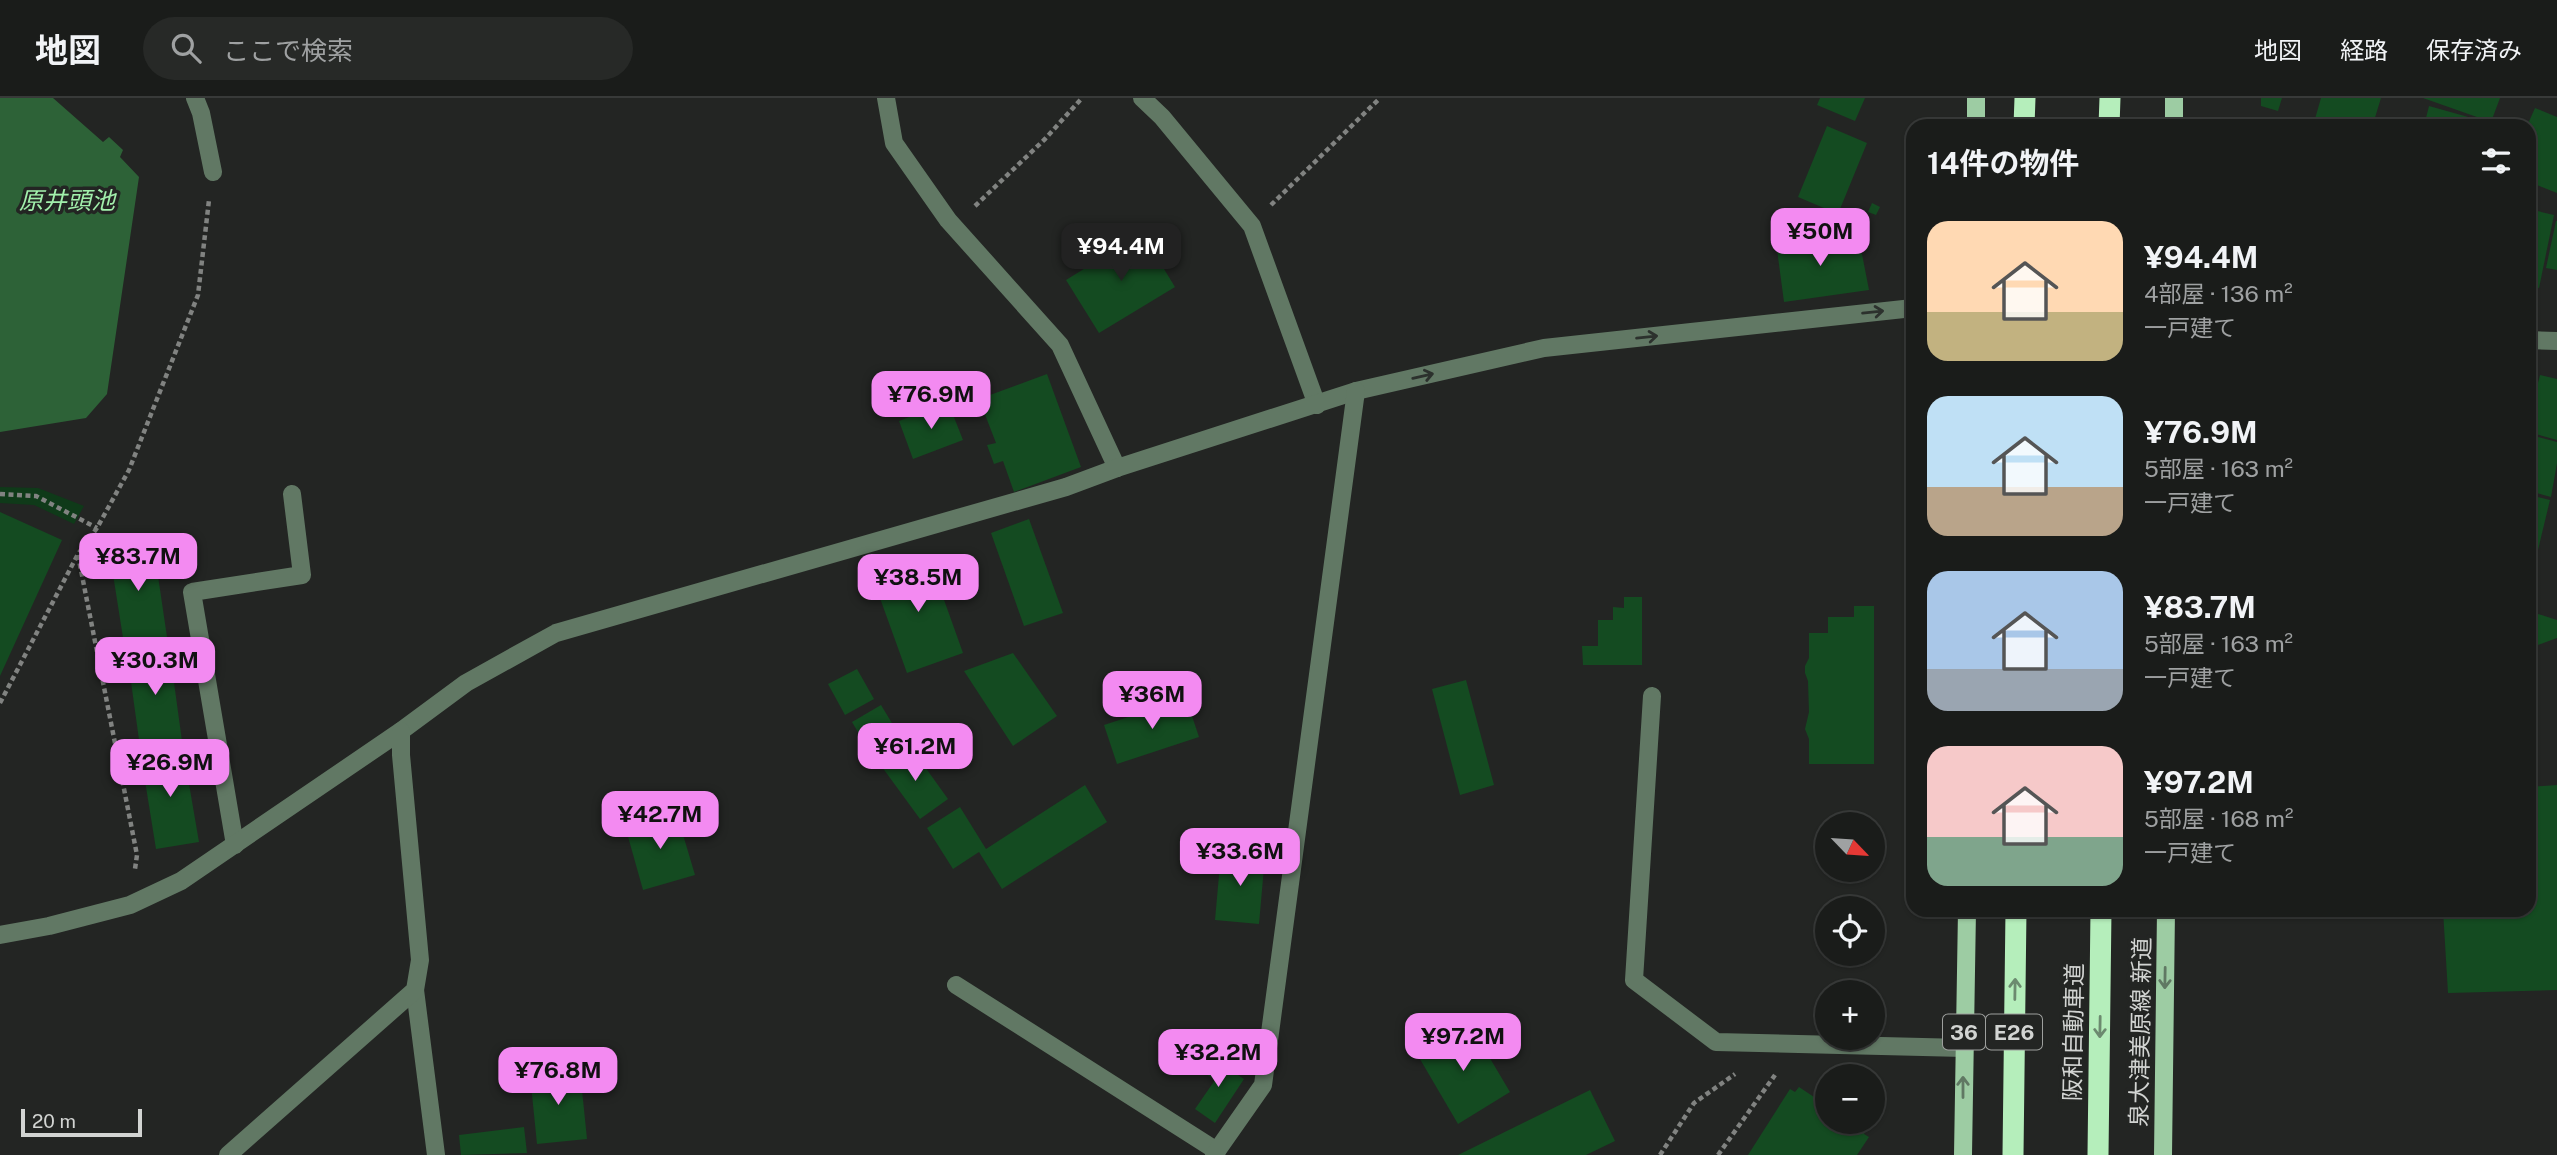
<!DOCTYPE html>
<html lang="ja">
<head>
<meta charset="utf-8">
<style>
  body { margin:0; font-family:"Public Sans","Noto Sans JP",sans-serif; background:#272927; color:#f1f3f6; height:100vh; display:flex; flex-direction:column; font-size:26px; white-space:nowrap }
  * { box-sizing:border-box; margin:0 }
  p { font-size:23px; color:#9fa1a2 }
  .icon { flex:none; width:38px; height:38px; fill:none; stroke:currentColor; stroke-width:2; stroke-linecap:round; stroke-linejoin:round }
  .map { position:relative; flex:1; overflow:hidden }
  .drawer { position:absolute; left:1906px; top:21px; width:630px; height:798px; display:flex; flex-direction:column; background:#1a1c1a; border-radius:21px; box-shadow:0 2px 5px #0004,0 0 0 2px #383a39 }
  .drawer>* { flex:none }
  .needle { width:46px; rotate:115deg }
  .controls { position:absolute; left:1815px; top:714px; display:grid; gap:14px }
  .controls a { display:grid; place-items:center; width:70px; height:70px; border-radius:50%; background:#1a1c1a; box-shadow:0 2px 5px #0004,0 0 0 2px #383a39; font-size:35px }
  .scale { position:absolute; left:21px; bottom:18px; width:121px; box-sizing:border-box; padding-left:7px; border:4px solid #d2d4d2; border-top:0; font-size:19px; line-height:24px; white-space:nowrap; color:#d2d4d2; -webkit-text-stroke:5px #232523; paint-order:stroke }
  .price { position:absolute; translate:-50% -60px; padding:0 16px; border-radius:14px; background:#f38af1; color:#111; font-size:23px; line-height:46px; filter:drop-shadow(0 2px 4px #0008) }
  .price::after { content:''; position:absolute; left:50%; top:42px; width:21px; height:16px; margin-left:-10px; background:inherit; clip-path:polygon(0 0,100% 0,50% 100%) }
  .price.current { background:#222; color:#fff }
  ul { padding:0; list-style:none }
  li { display:flex; align-items:center; gap:21px; height:175px; padding:0 21px }
  li span { display:grid; place-items:center; flex:none; width:196px; height:140px; border-radius:21px; color:#555 }
  li>.icon { margin-inline-start:auto }
  span .icon { width:84px; height:84px; fill:#fffc; stroke-width:1 }
  li b { font-size:30px }
  h2 { display:flex; justify-content:space-between; align-items:center; height:84px; padding:0 21px; font-size:30px }
  header { display:flex; align-items:center; gap:42px; box-sizing:border-box; height:98px; padding:0 35px; background:#1a1c1a; border-bottom:2px solid #383a39 }
  header strong { font-size:33px }
  nav { display:flex; gap:38px; margin-inline-start:auto; font-size:24px }
  .search { width:490px; height:63px; background:#272927; display:flex; align-items:center; gap:18px; box-sizing:border-box; padding:0 24px; border-radius:38px; color:#9fa1a2; font-size:26px }
  .map>svg:first-child { display:block }
  .green { fill:#0f3a19 }
  .water { fill:#2d6237 }
  .building { fill:#144b21 }
  .lines { fill:none; stroke-linecap:round; stroke-linejoin:round }
  .path { stroke:#818381; stroke-width:4.5; stroke-dasharray:5 3.5; stroke-linecap:butt }
  .minor { stroke:#617864; stroke-width:18 }
  .major { stroke:#9dcca3; stroke-width:18 }
  .highway { stroke:#b5eebb; stroke-width:21 }
  .oneway { stroke:#2c312d }
  .oneway2 { stroke:#607863 }
  .oneway3 { stroke:#6c8a6f }
  .labels { text-anchor:middle; dominant-baseline:central; stroke-width:7; stroke-linejoin:round; paint-order:stroke }
  .shield { fill:#232523; stroke:#9ea09e; stroke-width:2 }
  .shield-label { font-size:21px; font-weight:bold; fill:#d2d4d2 }
  .street-label { font-size:23px; fill:#d2d4d2; stroke:#232523 }
  .water-label { font-size:24px; font-style:italic; fill:#a2f0ac; stroke:#232523 }
</style>
</head>
<body>
<header>
<strong>地図</strong>
<div class="search"><svg class="icon" aria-label="search" viewBox="0 0 24 24"><circle cx="10" cy="10" r="6"/><path d="M15 15l6 6"/></svg>ここで検索</div>
<nav><a>地図</a><a>経路</a><a>保存済み</a></nav>
</header>
<div class="map">
<svg width="2557" height="1057" viewBox="0 0 2557 1057">
  <rect width="100%" height="100%" fill="#232523"/>
  <path class="green" d="M0,389L38,390L84,408L74,426L34,407L0,405Z"/>
  <path class="water" d="M0,0H53L103,44L109,39L123,52L120,59L139,79L107,296L86,320L0,334Z"/>
  <g class="building">
    <path d="M1820,0H1865L1855,23L1817,7Z"/>
    <path d="M2261,0H2282L2278,13L2261,8Z"/>
    <path d="M2321,0H2381L2373,26L2377,28H2313Z"/>
    <path d="M2423,0H2500L2491,24Z"/>
    <path d="M2429,8L2486,24L2485,28H2424Z"/>
    <path d="M2535,10L2557,19V95L2529,84L2527,28Z"/>
    <path d="M1827,28L1867,45L1838,116L1798,99Z"/>
    <path d="M1872,105L1880,109L1876,117L1868,114Z"/>
    <path d="M2529,111L2554,117L2539,190L2529,188Z"/>
    <path d="M2556,123H2557V172L2546,170Z"/>
    <path d="M1142,135L1175,189L1099,235L1066,182Z"/>
    <path d="M1833,136L1862,156L1869,192L1784,204L1776,144Z"/>
    <path d="M1047,276L1081,369L1014,394L1003,363L994,366L987,347L996,345L979,301Z"/>
    <path d="M2540,277L2557,281V342L2529,334V320Z"/>
    <path d="M948,304L963,342L913,361L899,323Z"/>
    <path d="M2538,339L2557,344V365L2551,399L2529,393V342L2537,344Z"/>
    <path d="M2529,397L2550,402L2537,456L2529,454Z"/>
    <path d="M0,414L62,442L0,578Z"/>
    <path d="M1029,421L1063,515L1024,528L991,435Z"/>
    <path d="M153,444L167,539L124,546L109,451Z"/>
    <path d="M928,457L963,555L907,575L872,478Z"/>
    <path d="M1624,499H1642V567H1583L1582,548H1598V522H1613V509L1624,510Z"/>
    <path d="M1854,508H1874V666H1809V641L1805,631L1809,614L1808,583L1805,575V568L1809,560V535H1828V519H1854Z"/>
    <path d="M2529,513L2557,522V540L2535,548L2529,546Z"/>
    <path d="M169,548L182,643L140,649L127,555Z"/>
    <path d="M1013,555L1057,618L1013,648L964,573Z"/>
    <path d="M857,571L874,601L845,617L828,586Z"/>
    <path d="M1466,582L1494,687L1460,697L1432,591Z"/>
    <path d="M1186,600L1199,639L1117,666L1104,627Z"/>
    <path d="M881,607L904,645L875,663L852,624Z"/>
    <path d="M910,648L948,701L920,721L882,669Z"/>
    <path d="M183,651L199,744L156,751L141,658Z"/>
    <path d="M1085,687L1107,724L1002,791L979,754L953,771L927,730L960,709L986,751Z"/>
    <path d="M2557,687V892L2448,895L2443,812H2529V689Z"/>
    <path d="M676,713L695,777L643,792L625,728Z"/>
    <path d="M1221,755L1265,758L1259,826L1215,822Z"/>
    <path d="M1469,925L1510,994L1458,1026L1417,956Z"/>
    <path d="M1209,958L1244,981L1215,1025L1195,1011L1215,982L1200,972Z"/>
    <path d="M580,972L587,1041L537,1046L530,977Z"/>
    <path d="M1799,989L1814,999L1817,995L1827,1001V1024H1853L1866,1032L1864,1036L1869,1039L1857,1057H1748L1790,991L1795,994Z"/>
    <path d="M1590,992L1615,1043L1586,1057H1458Z"/>
    <path d="M524,1029L527,1055L461,1057L459,1037Z"/>
  </g>
  <g class="lines">
    <g class="path">
      <path d="M1271,107L1380,0"/>
      <path d="M975,108L1045,41L1082,0"/>
      <path d="M0,396L36,398L97,430"/>
      <path d="M78,457L137,757L135,771"/>
      <path d="M0,605L78,456L97,430L129,372L198,197L209,102"/>
      <path d="M1660,1057L1694,1005L1735,976"/>
      <path d="M1718,1057L1775,977"/>
    </g>
    <g class="minor">
      <path d="M195,0L201,15L213,74"/>
      <path d="M886,0L894,45L948,122L1060,247L1117,370"/>
      <path d="M1142,0L1162,19L1252,128L1317,307"/>
      <path d="M2529,242L2557,243"/>
      <path d="M1652,598L1634,882L1716,944L1964,950"/>
      <path d="M235,747L192,494L302,477L292,396"/>
      <path d="M0,837L49,828L130,807L181,783L401,633L466,585L556,535L1066,389L1117,370L1356,293L1544,250L1913,210"/>
      <path d="M956,887L1217,1053"/>
      <path d="M415,892L436,1057"/>
      <path d="M228,1057L415,892L420,862L401,657V633"/>
      <path d="M1214,1057L1263,987L1356,293"/>
    </g>
    <g class="major">
      <path d="M1976,0V28"/>
      <path d="M2174,28V0"/>
      <path d="M1963,1057L1967,812"/>
      <path d="M2163,1057L2166,812"/>
    </g>
    <g class="highway">
      <path d="M2024,28L2025,0"/>
      <path d="M2109,28L2110,0"/>
      <path d="M2013,1057L2016,812"/>
      <path d="M2098,1057L2101,812"/>
    </g>
  </g>
  <defs><path id="oneway-shaft" d="M-6 0H5M1.5-3L5.5 0L1.5 3" fill="none" stroke-width="1.6" stroke-linecap="round" stroke-linejoin="round" transform="scale(1.75)"/></defs>
  <g class="oneway">
    <use href="#oneway-shaft" transform="translate(1873 214) rotate(-6)"/>
    <use href="#oneway-shaft" transform="translate(1647 239) rotate(-6)"/>
    <use href="#oneway-shaft" transform="translate(1423 278) rotate(-13)"/>
  </g>
  <g class="oneway2">
    <use href="#oneway-shaft" transform="translate(2165 880) rotate(91)"/>
    <use href="#oneway-shaft" transform="translate(1963 989) rotate(-90)"/>
  </g>
  <g class="oneway3">
    <use href="#oneway-shaft" transform="translate(2015 891) rotate(-89)"/>
    <use href="#oneway-shaft" transform="translate(2100 929) rotate(91)"/>
  </g>
  <g class="labels">
    <g class="shield">
      <rect x="1943" y="916.5" width="42" height="35" rx="5"/>
      <rect x="1986" y="916.5" width="56" height="35" rx="5"/>
    </g>
    <g class="shield-label">
      <text x="1964" y="934">36</text>
      <text x="2014" y="934">E26</text>
    </g>
    <g class="street-label">
      <text transform="translate(2073 934) rotate(-89)">阪和自動車道</text>
      <text transform="translate(2140 934) rotate(-89)">泉大津美原線 新道</text>
    </g>
    <g class="water-label">
      <text x="67" y="102">原井頭池</text>
    </g>
  </g>
</svg>
<div class="controls">
<a><svg class="needle" viewBox="-14 -14 28 28"><path d="M0-13l5 13h-10z" fill="#e53935"/><path d="M0 13l5-13h-10z" fill="#9fa1a2"/></svg></a>
<a><svg class="icon" aria-label="locate" viewBox="0 0 24 24"><circle cx="12" cy="12" r="6"/><path d="M12 2v4M12 18v4M2 12h4M18 12h4"/></svg></a>
<a>+</a>
<a>−</a>
</div>
<div class="scale">20 m</div>
<b class="price" style="left:1820px;top:170px">¥50M</b>
<b class="price current" style="left:1121px;top:185px">¥94.4M</b>
<b class="price" style="left:931px;top:333px">¥76.9M</b>
<b class="price" style="left:138px;top:495px">¥83.7M</b>
<b class="price" style="left:918px;top:516px">¥38.5M</b>
<b class="price" style="left:155px;top:599px">¥30.3M</b>
<b class="price" style="left:1152px;top:633px">¥36M</b>
<b class="price" style="left:915px;top:685px">¥61.2M</b>
<b class="price" style="left:170px;top:701px">¥26.9M</b>
<b class="price" style="left:660px;top:753px">¥42.7M</b>
<b class="price" style="left:1240px;top:790px">¥33.6M</b>
<b class="price" style="left:1463px;top:975px">¥97.2M</b>
<b class="price" style="left:1218px;top:991px">¥32.2M</b>
<b class="price" style="left:558px;top:1009px">¥76.8M</b>
<section class="drawer">
<h2>14件の物件<svg class="icon" aria-label="filters" viewBox="0 0 24 24"><path d="M4 7h16M4 17h16"/><circle cx="9" cy="7" r="2"/><circle cx="15" cy="17" r="2"/></svg></h2>
<ul>
<li><span style="background:linear-gradient(#ffd9b3 65%,#c2b280 0)"><svg class="icon" aria-label="home" viewBox="0 0 24 24"><path d="M3 11l9-7 9 7M6 9v11h12V9"/></svg></span><div><b>¥94.4M</b><p>4部屋 · 136 m²</p><p>一戸建て</p></div></li>
<li><span style="background:linear-gradient(#bfe0f5 65%,#b9a48a 0)"><svg class="icon" aria-label="home" viewBox="0 0 24 24"><path d="M3 11l9-7 9 7M6 9v11h12V9"/></svg></span><div><b>¥76.9M</b><p>5部屋 · 163 m²</p><p>一戸建て</p></div></li>
<li><span style="background:linear-gradient(#a9c7e8 70%,#9aa5b1 0)"><svg class="icon" aria-label="home" viewBox="0 0 24 24"><path d="M3 11l9-7 9 7M6 9v11h12V9"/></svg></span><div><b>¥83.7M</b><p>5部屋 · 163 m²</p><p>一戸建て</p></div></li>
<li><span style="background:linear-gradient(#f6c9c9 65%,#7fa58c 0)"><svg class="icon" aria-label="home" viewBox="0 0 24 24"><path d="M3 11l9-7 9 7M6 9v11h12V9"/></svg></span><div><b>¥97.2M</b><p>5部屋 · 168 m²</p><p>一戸建て</p></div></li>
</ul>
</section>
</div>
</body>
</html>
